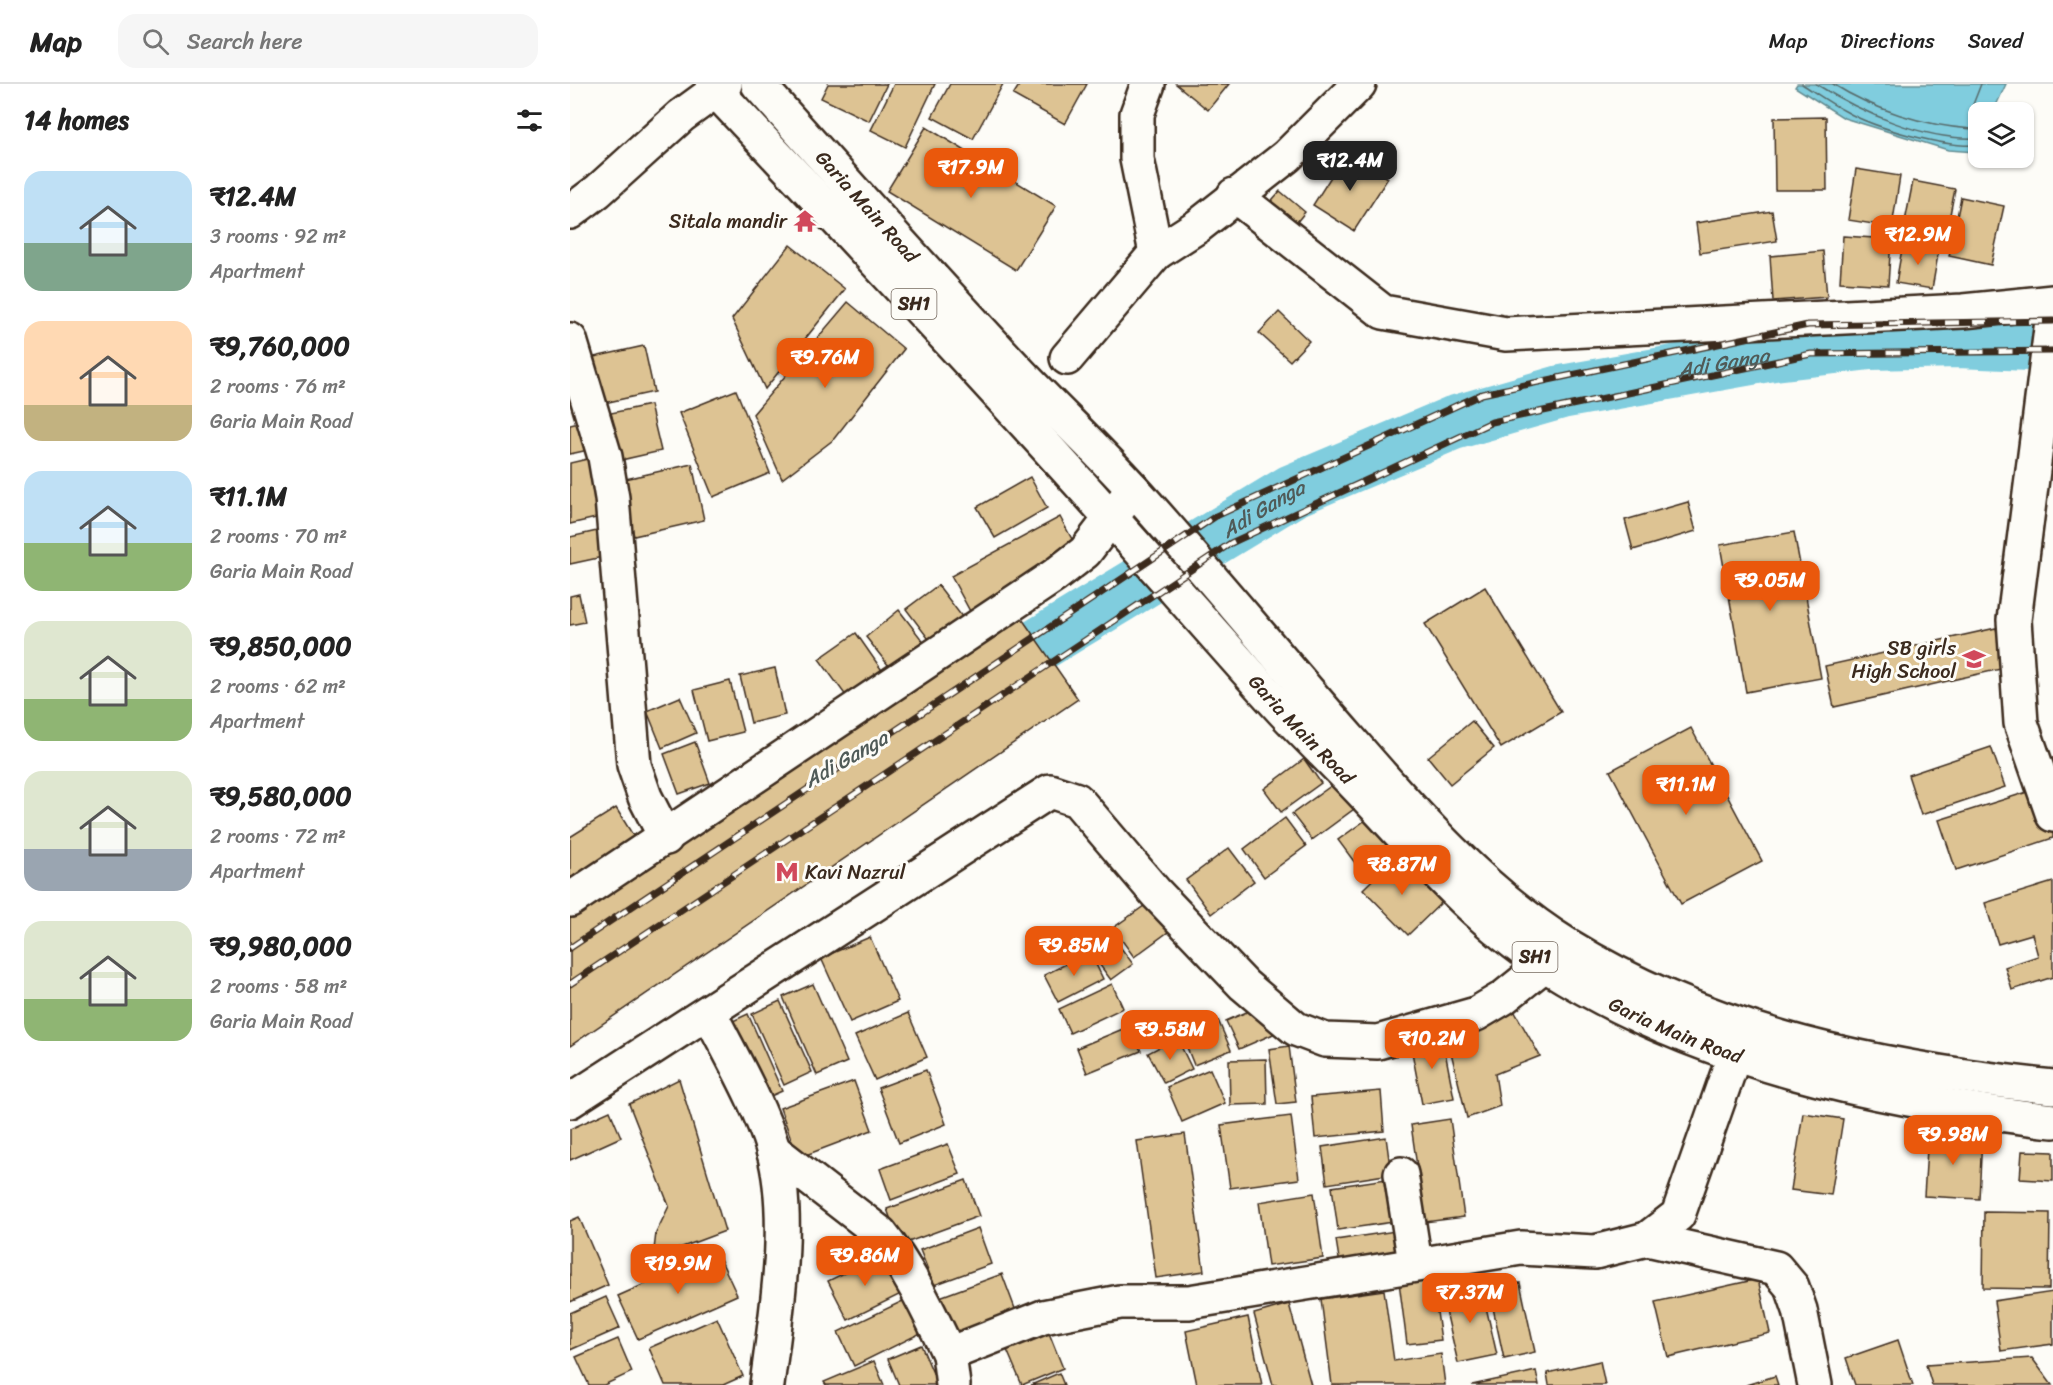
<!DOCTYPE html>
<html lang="en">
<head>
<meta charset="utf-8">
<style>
  body { margin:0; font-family:Sriracha,sans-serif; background:#f6f6f6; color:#222; height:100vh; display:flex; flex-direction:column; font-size:22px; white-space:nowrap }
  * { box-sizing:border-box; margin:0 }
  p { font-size:20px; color:#767676 }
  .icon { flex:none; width:33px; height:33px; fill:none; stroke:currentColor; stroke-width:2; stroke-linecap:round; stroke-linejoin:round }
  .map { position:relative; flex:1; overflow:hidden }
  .details { display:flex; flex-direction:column; background:#fff; width:570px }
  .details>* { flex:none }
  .fabs { position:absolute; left:1398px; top:18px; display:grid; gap:12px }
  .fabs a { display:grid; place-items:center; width:66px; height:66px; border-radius:12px; background:#fff; box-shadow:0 2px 4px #0004; font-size:30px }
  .price { position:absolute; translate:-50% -51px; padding:0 14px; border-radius:12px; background:#ea580c; color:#fff; font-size:20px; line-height:39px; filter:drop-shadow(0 2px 3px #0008) }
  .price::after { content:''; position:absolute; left:50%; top:36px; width:18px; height:14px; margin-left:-9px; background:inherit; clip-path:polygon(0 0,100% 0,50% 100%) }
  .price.on { background:#222; color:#fff }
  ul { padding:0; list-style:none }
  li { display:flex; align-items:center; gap:18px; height:150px; padding:0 24px }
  li span { display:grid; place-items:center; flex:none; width:168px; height:120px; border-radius:18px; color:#555 }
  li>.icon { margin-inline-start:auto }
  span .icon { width:72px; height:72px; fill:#fffc; stroke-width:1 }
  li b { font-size:26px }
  h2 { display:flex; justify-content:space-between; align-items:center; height:72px; padding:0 24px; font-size:26px }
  header { display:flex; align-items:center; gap:36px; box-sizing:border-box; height:84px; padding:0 30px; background:#fff; border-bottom:2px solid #e0e0e0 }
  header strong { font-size:28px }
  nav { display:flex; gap:33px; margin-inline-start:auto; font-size:21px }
  .search { width:420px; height:54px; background:#f6f6f6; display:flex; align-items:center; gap:15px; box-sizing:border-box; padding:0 21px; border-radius:18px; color:#767676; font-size:22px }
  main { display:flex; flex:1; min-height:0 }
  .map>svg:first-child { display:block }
  .water { fill:#80cdde; stroke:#648c91; stroke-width:1.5 }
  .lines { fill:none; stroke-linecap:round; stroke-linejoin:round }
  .shore { stroke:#576b6b; stroke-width:1.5 }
  .river { stroke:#80cdde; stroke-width:54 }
  .building { fill:#ddc393; stroke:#3b2a1e; stroke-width:1.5 }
  .minor-casing { stroke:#3b2a1e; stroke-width:38 }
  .major-casing { stroke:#3b2a1e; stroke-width:38 }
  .minor { stroke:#fdfcf7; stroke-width:33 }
  .major { stroke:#fdfcf7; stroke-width:33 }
  .rail-casing { stroke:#3b2a1e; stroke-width:7 }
  .rail { stroke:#fdfcf7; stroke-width:4.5; stroke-dasharray:14; stroke-linecap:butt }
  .labels { text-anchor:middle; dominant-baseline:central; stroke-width:6; stroke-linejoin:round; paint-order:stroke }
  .shield { fill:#fdfcf7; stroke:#75695f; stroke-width:1.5 }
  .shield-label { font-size:18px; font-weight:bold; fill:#3b2a1e }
  .street-label { font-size:20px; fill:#3b2a1e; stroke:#fdfcf7 }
  .poi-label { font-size:20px; fill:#3b2a1e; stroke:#fdfcf7; text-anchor:end }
  .water-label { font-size:21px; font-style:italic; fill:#505b58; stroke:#fdfcf7 }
</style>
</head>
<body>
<header>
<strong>Map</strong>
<div class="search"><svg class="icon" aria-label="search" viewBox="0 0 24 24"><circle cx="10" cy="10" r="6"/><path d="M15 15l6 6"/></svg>Search here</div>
<nav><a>Map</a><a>Directions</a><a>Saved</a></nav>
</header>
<main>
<section class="details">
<h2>14 homes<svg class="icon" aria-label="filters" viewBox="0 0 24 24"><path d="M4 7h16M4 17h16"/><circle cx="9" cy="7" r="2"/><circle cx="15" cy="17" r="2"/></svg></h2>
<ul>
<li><span style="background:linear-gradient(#bfe0f5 60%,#7fa58c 0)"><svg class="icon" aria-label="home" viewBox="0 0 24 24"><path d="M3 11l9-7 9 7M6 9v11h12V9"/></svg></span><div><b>₹12.4M</b><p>3 rooms · 92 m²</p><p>Apartment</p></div></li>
<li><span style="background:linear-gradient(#ffd9b3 70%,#c2b280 0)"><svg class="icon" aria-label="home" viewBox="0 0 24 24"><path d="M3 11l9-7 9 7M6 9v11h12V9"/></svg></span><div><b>₹9,760,000</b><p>2 rooms · 76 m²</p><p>Garia Main Road</p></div></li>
<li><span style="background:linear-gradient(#bfe0f5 60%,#8fb573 0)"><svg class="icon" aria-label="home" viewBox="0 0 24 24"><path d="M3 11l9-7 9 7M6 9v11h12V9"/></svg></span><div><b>₹11.1M</b><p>2 rooms · 70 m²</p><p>Garia Main Road</p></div></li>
<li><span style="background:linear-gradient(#dfe7d0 65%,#8fb573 0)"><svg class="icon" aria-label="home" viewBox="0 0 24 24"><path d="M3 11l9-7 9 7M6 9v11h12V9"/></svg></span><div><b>₹9,850,000</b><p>2 rooms · 62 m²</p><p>Apartment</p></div></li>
<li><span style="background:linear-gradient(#dfe7d0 65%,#9aa5b1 0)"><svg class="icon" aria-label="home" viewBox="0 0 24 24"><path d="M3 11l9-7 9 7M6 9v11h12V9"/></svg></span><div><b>₹9,580,000</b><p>2 rooms · 72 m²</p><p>Apartment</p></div></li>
<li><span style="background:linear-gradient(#dfe7d0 65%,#8fb573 0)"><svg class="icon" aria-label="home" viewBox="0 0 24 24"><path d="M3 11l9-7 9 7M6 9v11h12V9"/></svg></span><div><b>₹9,980,000</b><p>2 rooms · 58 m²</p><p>Garia Main Road</p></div></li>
</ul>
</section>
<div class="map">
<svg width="1483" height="1301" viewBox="0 0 1483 1301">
  <rect width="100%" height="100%" fill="#fdfcf7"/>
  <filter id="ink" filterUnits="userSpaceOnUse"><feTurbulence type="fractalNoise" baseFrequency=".0167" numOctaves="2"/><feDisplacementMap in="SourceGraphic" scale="12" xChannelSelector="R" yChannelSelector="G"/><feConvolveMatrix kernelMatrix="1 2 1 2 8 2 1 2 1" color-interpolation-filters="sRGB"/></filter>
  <g filter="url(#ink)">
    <path class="water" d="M1227,0H1436L1423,28H1408V61L1406,68L1378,66L1274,34L1225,3Z"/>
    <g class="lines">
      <g class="shore">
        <path d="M1232,0C1246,9 1260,19 1275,27C1304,44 1376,64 1408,61"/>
        <path d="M1246,0C1290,28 1355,57 1408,54"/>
        <path d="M1263,0C1302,25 1355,42 1402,45L1406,42L1402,23L1411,0"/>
      </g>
      <path class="river" id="s1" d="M406,599L722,407L883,339L991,308L1204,270L1300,259L1388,257L1483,261"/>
    </g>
    <g class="building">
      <path d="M258,0H317L299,37L251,14Z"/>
      <path d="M324,0H365L335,63L301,46Z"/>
      <path d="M380,0H433L403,55L362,33Z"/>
      <path d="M450,0H517L495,40L443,11Z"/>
      <path d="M606,0H659L638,26Z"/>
      <path d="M1256,33L1257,106H1205L1204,34Z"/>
      <path d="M356,43L486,122L446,186L317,107Z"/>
      <path d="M776,69L818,94L784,147L743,121Z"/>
      <path d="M1286,85L1330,92L1322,143L1278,136Z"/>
      <path d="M1343,97L1385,105L1375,156L1333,148Z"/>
      <path d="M710,107L735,128L722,144L696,123Z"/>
      <path d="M1391,113L1434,122L1421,181L1379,172Z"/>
      <path d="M1202,127L1207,157L1130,169L1126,139Z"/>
      <path d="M1273,152L1321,155L1318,201L1270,198Z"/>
      <path d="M1333,159L1369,165L1362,205L1326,199Z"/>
      <path d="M220,161L275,205L195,305L162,235Z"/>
      <path d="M1253,167L1257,213L1203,217L1200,172Z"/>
      <path d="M278,218L334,265L263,356L212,395L183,330Z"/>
      <path d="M709,228L739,257L720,277L689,249Z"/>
      <path d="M74,262L84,308L34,319L24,273Z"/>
      <path d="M166,306L200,389L143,413L109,329Z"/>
      <path d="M80,321L91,367L51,376L41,329Z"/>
      <path d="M17,337L23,365L0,370V341Z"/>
      <path d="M26,373L39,431L0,440V379Z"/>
      <path d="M122,380L134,436L64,452L51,396Z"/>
      <path d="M460,393L477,424L425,454L407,423Z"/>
      <path d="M1118,418L1126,447L1063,466L1055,436Z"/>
      <path d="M490,433L510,470L401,529L381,492Z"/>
      <path d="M36,445L42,471L0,480V453Z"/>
      <path d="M1224,448L1251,594L1176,608L1150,461Z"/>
      <path d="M368,501L396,538L364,562L336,525Z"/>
      <path d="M915,503L991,628L931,664L855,540Z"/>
      <path d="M9,510L15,538L0,541V512Z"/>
      <path d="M329,526L359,565L326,591L296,553Z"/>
      <path d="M448,529L508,615L0,962V835Z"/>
      <path d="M1426,544L1435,584L1264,623L1255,582Z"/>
      <path d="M286,549L318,595L282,620L249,575Z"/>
      <path d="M205,584L215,631L181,639L170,592Z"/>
      <path d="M160,597L173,648L137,657L124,606Z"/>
      <path d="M110,613L126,649L92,664L77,627Z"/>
      <path d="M902,637L924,664L880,700L858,673Z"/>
      <path d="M1121,644L1192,777L1111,820L1040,687Z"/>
      <path d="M125,658L140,699L109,710L94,670Z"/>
      <path d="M1421,663L1435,703L1351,731L1338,691Z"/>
      <path d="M734,675L751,699L711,728L694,705Z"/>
      <path d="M765,699L784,725L742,756L722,730Z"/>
      <path d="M1470,704L1483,745V754L1386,786L1369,736Z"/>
      <path d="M46,724L66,756L0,797V753Z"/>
      <path d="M715,734L736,762L694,793L674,765Z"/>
      <path d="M797,735L820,766L791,787L768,756Z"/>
      <path d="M659,764L684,797L641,830L616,796Z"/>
      <path d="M827,772L872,818L838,851L793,805Z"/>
      <path d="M1483,798V893L1442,906L1435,883L1468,872L1462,850L1428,860L1415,819Z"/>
      <path d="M581,817L602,845L564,873L543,844Z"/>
      <path d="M539,848L563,880L541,896L517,864Z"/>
      <path d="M300,853L328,917L280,938L251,874Z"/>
      <path d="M520,868L533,895L488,918L474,891Z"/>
      <path d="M243,900L277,978L247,991L213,913Z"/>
      <path d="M542,900L553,924L500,949L489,925Z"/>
      <path d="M210,917L242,988L214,1001L182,930Z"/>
      <path d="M695,920L708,948L669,965L656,937Z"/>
      <path d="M942,923L970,972L925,990L930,1022L897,1034L876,948Z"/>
      <path d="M338,929L357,973L305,996L285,952Z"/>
      <path d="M178,930L212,1007L185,1019L150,943Z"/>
      <path d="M648,936L661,966L624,981L612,951Z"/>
      <path d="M560,942L571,967L517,989L507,964Z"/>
      <path d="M872,952L884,1014L852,1020L840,958Z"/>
      <path d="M607,954L622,985L594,999L578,969Z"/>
      <path d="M719,962L726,1018L707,1020L699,965Z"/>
      <path d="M696,975L697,1020L660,1021L659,976Z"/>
      <path d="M640,985L655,1019L612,1038L597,1003Z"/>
      <path d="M356,986L376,1040L329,1059L308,1004Z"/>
      <path d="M109,995L155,1147L83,1174L86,1149L99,1122L59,1020Z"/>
      <path d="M284,997L302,1046L228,1074L210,1024Z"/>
      <path d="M811,1007L814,1047L745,1054L741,1013Z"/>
      <path d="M40,1027L51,1053L0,1076V1045Z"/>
      <path d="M1233,1029L1273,1035L1261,1111L1221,1106Z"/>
      <path d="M721,1032L729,1095L660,1104L651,1041Z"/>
      <path d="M880,1035L894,1133L855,1138L841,1041Z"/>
      <path d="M1358,1049L1412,1052L1409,1115L1354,1112Z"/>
      <path d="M615,1050L634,1187L586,1194L567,1057Z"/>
      <path d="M816,1053L821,1090L757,1100L752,1063Z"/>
      <path d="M378,1060L390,1090L321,1116L310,1085Z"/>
      <path d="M1452,1067L1483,1068V1097L1450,1095Z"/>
      <path d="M823,1094L830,1137L768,1146L762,1103Z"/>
      <path d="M396,1096L409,1132L330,1161L317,1125Z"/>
      <path d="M744,1109L753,1174L698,1182L689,1118Z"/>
      <path d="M1414,1128L1480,1129L1479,1205L1413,1204Z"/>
      <path d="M9,1133L38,1201L0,1218V1137Z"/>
      <path d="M408,1144L421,1180L364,1201L350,1166Z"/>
      <path d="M832,1146L835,1172L770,1181L766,1156Z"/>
      <path d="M147,1168L167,1211L68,1255L48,1212Z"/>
      <path d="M313,1170L333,1209L278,1236L258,1197Z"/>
      <path d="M432,1190L447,1230L381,1254L367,1214Z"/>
      <path d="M862,1193L871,1256L837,1260L829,1198Z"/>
      <path d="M1188,1195L1200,1249L1098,1273L1085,1218Z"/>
      <path d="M950,1199L965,1268L934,1275L919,1205Z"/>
      <path d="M911,1201L927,1271L888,1279L872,1210Z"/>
      <path d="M814,1206L824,1277L871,1270L875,1301H762L751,1215Z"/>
      <path d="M1483,1208V1260L1431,1267L1424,1217Z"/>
      <path d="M36,1213L50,1244L0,1266V1229Z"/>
      <path d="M339,1214L355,1247L284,1282L268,1248Z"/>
      <path d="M719,1220L741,1301H703L684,1230Z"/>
      <path d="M678,1233L692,1301H627L616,1247Z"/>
      <path d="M147,1234L173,1292L153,1301H95L79,1264Z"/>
      <path d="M479,1249L493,1284L452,1301L437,1266Z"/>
      <path d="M48,1255L62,1288L34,1301H19L6,1273Z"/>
      <path d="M1328,1256L1343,1301H1285L1276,1274Z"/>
      <path d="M351,1261L368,1301H329L318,1275Z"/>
      <path d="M1462,1274L1482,1301H1362L1356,1281Z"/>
      <path d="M304,1277L314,1301H256L254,1298Z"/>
      <path d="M1030,1277L1035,1301H979L977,1289Z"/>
      <path d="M966,1287L969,1301H902Z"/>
      <path d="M489,1289L494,1301H461Z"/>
      <path d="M1205,1292L1208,1301H1176Z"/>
    </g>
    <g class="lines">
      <g class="minor-casing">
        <g id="minor">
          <path d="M578,0L567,30V75L586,169L628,142L717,72L789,0"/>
          <path d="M664,111L813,228L936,250L1393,227L1483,218"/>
          <path d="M1483,229L1444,536L1451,639L1483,731"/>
          <path d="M0,256L35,373L42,414L64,681L75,713L96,754"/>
          <path d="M497,274L586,169"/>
          <path d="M0,816L484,492L515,468L563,405"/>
          <path d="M139,928C161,972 188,1017 203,1065C223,1134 206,1230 197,1301"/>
          <path d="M0,1017L480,707L507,716L586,809L674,901L726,945L755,956L808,958L906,930L933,914L974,881L993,861"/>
          <path d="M203,1066L310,1149C339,1185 359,1228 379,1270"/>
          <path d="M831,1090L845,1179"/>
          <path d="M1077,1155L1206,1184L1222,1203L1230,1226L1245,1301"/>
          <path d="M383,1301L379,1270L473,1233L550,1218H619L951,1164L1025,1168L1077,1155L1108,1131L1164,972"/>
        </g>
      </g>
      <g class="major-casing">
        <g id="major">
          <path id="s2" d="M143,0L146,7C304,175 461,343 614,516C647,553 679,590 713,627C743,659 775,689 804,721C856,777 912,841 977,882C1129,978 1307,1016 1483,1037"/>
          <path id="s3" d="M188,0C275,98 362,195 451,290C488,329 528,366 564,406C638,488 708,574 781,657C844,730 915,810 997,861C1144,952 1314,985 1483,1003"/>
          <path d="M0,128L28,107L111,32L155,0"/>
        </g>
      </g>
      <use href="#minor" class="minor"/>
      <use href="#major" class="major"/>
      <g class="rail-casing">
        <g id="rail">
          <path d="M0,864L646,432L912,310L1238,241L1483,237"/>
          <path d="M0,900L661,459L922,338L1241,270L1483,267"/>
        </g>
      </g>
      <use href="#rail" class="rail"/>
    </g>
  </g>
  <defs>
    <g id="temple-bare" transform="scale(1.8)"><path d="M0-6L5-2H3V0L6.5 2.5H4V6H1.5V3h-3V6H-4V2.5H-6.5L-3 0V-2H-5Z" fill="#d1495b" stroke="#fdfcf7" stroke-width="2.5" paint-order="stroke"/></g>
    <g id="school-bare" transform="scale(1.8)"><path d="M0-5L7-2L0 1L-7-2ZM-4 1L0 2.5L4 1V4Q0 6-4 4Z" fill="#d1495b" stroke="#fdfcf7" stroke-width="2.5" paint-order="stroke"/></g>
    <g id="metro-bare" transform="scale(1.8)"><path d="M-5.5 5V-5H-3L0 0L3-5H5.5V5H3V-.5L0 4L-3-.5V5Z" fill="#d1495b" stroke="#fdfcf7" stroke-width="2.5" paint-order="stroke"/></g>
  </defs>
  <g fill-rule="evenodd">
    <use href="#temple-bare" x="235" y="137"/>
    <use href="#school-bare" x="1404" y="575"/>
    <use href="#metro-bare" x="217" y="788"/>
  </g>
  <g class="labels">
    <g class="shield">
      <rect x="321.5" y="205" width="45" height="30" rx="4.5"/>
      <rect x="942.5" y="858" width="45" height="30" rx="4.5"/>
    </g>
    <g class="shield-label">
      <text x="344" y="220">SH1</text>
      <text x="965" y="873">SH1</text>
    </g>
    <g class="street-label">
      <text stroke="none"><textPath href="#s3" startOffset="164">Garia Main Road</textPath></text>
      <text stroke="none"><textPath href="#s2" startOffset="874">Garia Main Road</textPath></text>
      <text stroke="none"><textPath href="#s2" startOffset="1360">Garia Main Road</textPath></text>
    </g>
    <g class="poi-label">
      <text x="217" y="137">Sitala mandir</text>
      <text x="1386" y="564">SB girls<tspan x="1386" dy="23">High School</tspan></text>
      <text x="235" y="788" text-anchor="start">Kavi Nazrul</text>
    </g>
    <g class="water-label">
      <text stroke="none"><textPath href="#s1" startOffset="822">Adi Ganga</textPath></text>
      <text stroke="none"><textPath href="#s1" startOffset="336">Adi Ganga</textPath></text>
      <text transform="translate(276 675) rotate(-30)">Adi Ganga</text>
    </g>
  </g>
</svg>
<div class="fabs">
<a><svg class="icon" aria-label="layers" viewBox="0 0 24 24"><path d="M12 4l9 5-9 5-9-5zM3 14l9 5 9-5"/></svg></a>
</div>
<b class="price on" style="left:780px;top:108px">₹12.4M</b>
<b class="price" style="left:401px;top:115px">₹17.9M</b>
<b class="price" style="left:1348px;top:182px">₹12.9M</b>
<b class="price" style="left:255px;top:305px">₹9.76M</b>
<b class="price" style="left:1200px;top:528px">₹9.05M</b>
<b class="price" style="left:1116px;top:732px">₹11.1M</b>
<b class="price" style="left:832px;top:812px">₹8.87M</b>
<b class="price" style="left:504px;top:893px">₹9.85M</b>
<b class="price" style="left:600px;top:977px">₹9.58M</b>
<b class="price" style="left:862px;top:986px">₹10.2M</b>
<b class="price" style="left:1383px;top:1082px">₹9.98M</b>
<b class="price" style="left:295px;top:1203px">₹9.86M</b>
<b class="price" style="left:108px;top:1211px">₹19.9M</b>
<b class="price" style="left:900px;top:1240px">₹7.37M</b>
</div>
</main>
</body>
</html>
